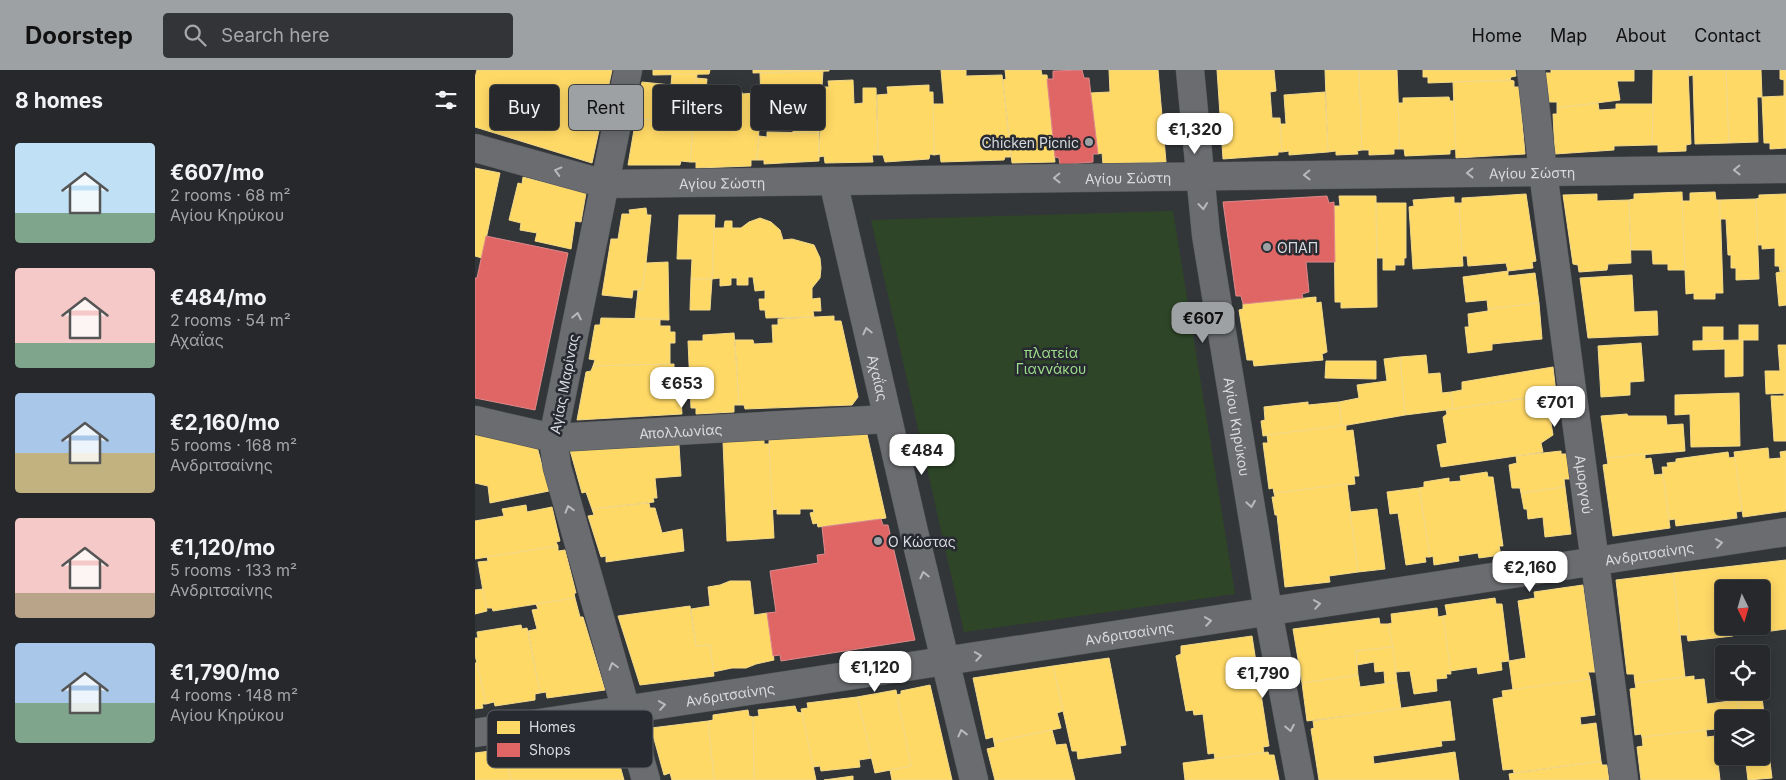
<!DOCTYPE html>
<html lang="en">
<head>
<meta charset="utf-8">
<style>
  body { margin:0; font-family:Inter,sans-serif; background:#323437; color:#f1f3f6; height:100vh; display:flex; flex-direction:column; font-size:19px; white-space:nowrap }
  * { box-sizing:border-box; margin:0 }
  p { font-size:16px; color:#a4a6a9 }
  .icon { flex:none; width:28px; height:28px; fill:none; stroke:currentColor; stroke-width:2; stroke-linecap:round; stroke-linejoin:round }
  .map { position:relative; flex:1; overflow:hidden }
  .drawer { display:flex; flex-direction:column; background:#26282b; width:475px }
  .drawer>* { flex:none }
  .top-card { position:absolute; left:15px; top:15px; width:475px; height:45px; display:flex; gap:10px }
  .needle { width:32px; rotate:175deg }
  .controls { position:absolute; left:1240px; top:510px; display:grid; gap:10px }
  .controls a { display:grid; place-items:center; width:55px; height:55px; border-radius:5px; background:#26282b; box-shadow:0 2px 12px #0003,0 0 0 1px #424447; font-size:25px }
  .price { position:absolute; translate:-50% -42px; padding:0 11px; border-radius:10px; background:#fff; color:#222; font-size:16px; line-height:32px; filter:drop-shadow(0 1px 2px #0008) }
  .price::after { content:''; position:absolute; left:50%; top:30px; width:15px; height:11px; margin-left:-8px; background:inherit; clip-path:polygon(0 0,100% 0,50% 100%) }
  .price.selected { background:#9ea1a4; color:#111 }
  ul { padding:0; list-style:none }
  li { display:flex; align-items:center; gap:15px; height:125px; padding:0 15px }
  li span { display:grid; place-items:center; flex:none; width:140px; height:100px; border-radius:5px; color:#555 }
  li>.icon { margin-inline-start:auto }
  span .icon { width:60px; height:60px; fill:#fffc; stroke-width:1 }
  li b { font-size:21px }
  h2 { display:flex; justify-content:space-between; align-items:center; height:60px; padding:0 15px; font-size:21px }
  .chip { padding:0 18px; border-radius:5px; background:#26282b; box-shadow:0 2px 12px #0003,0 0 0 1px #424447; font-size:18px; line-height:45px }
  .chip.selected { background:#9ea1a4; color:#111 }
  header { display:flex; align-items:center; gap:30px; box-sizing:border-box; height:70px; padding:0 25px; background:#9ea1a4; color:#111 }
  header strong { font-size:24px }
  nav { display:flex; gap:28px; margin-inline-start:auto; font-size:18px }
  .search { width:350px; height:45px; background:#323437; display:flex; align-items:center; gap:12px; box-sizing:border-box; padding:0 18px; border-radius:5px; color:#a4a6a9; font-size:19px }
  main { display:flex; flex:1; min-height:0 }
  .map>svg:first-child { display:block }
  .green { fill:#2e4627 }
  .homes { fill:#ffd966; stroke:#f3d98a }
  .shops { fill:#e06666; stroke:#de898a }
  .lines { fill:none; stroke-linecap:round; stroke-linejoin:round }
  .minor-casing { stroke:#515356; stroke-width:29 }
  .tertiary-casing { stroke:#515356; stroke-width:29 }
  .minor { stroke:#6a6c6f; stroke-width:28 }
  .tertiary { stroke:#6a6c6f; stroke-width:28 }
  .oneway { stroke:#b7b9bd }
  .poi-dot { fill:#9ea1a4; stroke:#272b31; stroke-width:2 }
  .labels { text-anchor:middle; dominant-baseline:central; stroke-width:5; stroke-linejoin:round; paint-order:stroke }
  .poi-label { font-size:14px; fill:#d8dade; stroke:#272b31; text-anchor:start }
  .street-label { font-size:14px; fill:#d8dade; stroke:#272b31 }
  .park-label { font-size:14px; fill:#9ddc89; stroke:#272b31 }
  .key { fill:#272b31; stroke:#5c6065; stroke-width:1 }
  .key-label { font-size:14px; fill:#d8dade }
</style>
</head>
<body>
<header>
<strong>Doorstep</strong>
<div class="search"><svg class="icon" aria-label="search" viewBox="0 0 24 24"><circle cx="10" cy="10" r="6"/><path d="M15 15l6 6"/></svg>Search here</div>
<nav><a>Home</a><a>Map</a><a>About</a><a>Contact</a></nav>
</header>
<main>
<section class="drawer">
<h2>8 homes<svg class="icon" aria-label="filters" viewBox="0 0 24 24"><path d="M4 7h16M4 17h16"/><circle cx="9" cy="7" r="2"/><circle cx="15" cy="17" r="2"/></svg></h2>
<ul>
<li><span style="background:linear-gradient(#bfe0f5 70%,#7fa58c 0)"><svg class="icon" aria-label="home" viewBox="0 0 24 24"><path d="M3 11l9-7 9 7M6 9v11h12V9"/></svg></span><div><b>€607/mo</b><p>2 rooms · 68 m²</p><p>Αγίου Κηρύκου</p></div></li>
<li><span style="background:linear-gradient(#f6c9c9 75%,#7fa58c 0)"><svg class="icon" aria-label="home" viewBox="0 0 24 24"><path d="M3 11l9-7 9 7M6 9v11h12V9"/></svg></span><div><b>€484/mo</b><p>2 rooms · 54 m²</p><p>Αχαΐας</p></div></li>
<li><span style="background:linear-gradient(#a9c7e8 60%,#c2b280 0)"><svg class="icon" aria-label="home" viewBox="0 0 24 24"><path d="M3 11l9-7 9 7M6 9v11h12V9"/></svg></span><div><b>€2,160/mo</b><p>5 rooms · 168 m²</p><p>Ανδριτσαίνης</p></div></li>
<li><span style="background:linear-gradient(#f6c9c9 75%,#b9a48a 0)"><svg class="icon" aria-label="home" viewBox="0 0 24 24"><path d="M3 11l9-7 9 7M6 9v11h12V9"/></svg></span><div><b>€1,120/mo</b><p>5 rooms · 133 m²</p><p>Ανδριτσαίνης</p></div></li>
<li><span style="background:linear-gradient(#a9c7e8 60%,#7fa58c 0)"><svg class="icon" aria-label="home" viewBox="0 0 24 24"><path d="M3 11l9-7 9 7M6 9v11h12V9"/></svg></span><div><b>€1,790/mo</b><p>4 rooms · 148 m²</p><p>Αγίου Κηρύκου</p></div></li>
</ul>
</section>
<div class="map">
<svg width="1311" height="710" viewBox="0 0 1311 710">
  <rect width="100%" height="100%" fill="#333639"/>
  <path class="green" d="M698,141L760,524L489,562L396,150Z"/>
  <g class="homes">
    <path d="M2,0H137L117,93L0,57V8Z"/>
    <path d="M178,0H235L234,4L178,5Z"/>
    <path d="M278,0H354V1L278,3Z"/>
    <path d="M466,0H491V6L527,5L536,87H530L529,90L466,92L465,84L459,85L458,34H469Z"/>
    <path d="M530,0H566L567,5H572L580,92L537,93L528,10L531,9Z"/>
    <path d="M634,0H683L691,92L628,94L627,83L623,84L615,23L635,22Z"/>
    <path d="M742,0H799L801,21L795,22L797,48H805L807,82H803V85L748,89Z"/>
    <path d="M850,0H884L887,80L882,81L883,84L861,85V81L853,82Z"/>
    <path d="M884,0H922L925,79H919V84L894,85V80H887Z"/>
    <path d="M948,0H1040L1041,6L1036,7L1035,10L953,13V7H948Z"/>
    <path d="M1076,0H1159V11H1142L1145,30L1082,38V32H1074L1071,3H1076Z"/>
    <path d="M1178,0H1213L1216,74L1211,75V81L1183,82V75H1177Z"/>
    <path d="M1213,0H1251L1254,73L1220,74L1218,5L1214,6Z"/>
    <path d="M1251,0H1286L1287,27H1282L1283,72L1254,73Z"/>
    <path d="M1305,0H1311V26H1309V10L1305,9Z"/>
    <path d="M348,1L344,63L318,62V55H312V31H286L285,3Z"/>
    <path d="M197,4H222L218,57L161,48L167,12L196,15Z"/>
    <path d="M221,8L232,9L231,20H221Z"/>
    <path d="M378,10L379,34L388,33V18H401L403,85H397L398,92L350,93L349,86L344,87L347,17H354L353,11Z"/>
    <path d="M1035,10L1039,11V17H1044L1050,84L981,88L978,12Z"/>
    <path d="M454,15V22H458L459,85L455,84L454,89L410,92L408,85H403L402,25L413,24L412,17Z"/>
    <path d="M231,22H267V24L280,23V27L286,28L282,90H276V96L221,98V92H215L221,24H231Z"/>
    <path d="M850,22L853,82L814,85V81L807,82L805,54H811L809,25Z"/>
    <path d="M1309,26H1311V78L1295,79V73H1289L1287,27Z"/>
    <path d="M974,27L975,31H979L981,79L975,80V84L930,86L929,79H925L923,33H928V28Z"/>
    <path d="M1123,33L1124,40L1141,39V34H1178L1177,75L1139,76V80L1080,84L1078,44H1082V38Z"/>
    <path d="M161,48L218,57L215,92L206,91L205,95H153Z"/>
    <path d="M292,62L344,63V91L289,94V90H282L284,66L292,67Z"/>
    <path d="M0,98L25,103L7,188L0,186Z"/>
    <path d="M48,107L111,123L106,152L100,151L96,179L60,171L62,163L45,160L46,153L34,150L43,113L47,114Z"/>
    <path d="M1207,122L1210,200H1193V194H1178L1177,180H1156L1154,130L1159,129V124Z"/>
    <path d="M1240,122L1241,130H1245L1248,223H1240V229H1219V223L1211,224L1207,131H1215V123Z"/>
    <path d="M1051,124L1061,191L1057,192L1058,198L1033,201L1031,193L993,196L992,186H987L984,133H987V128Z"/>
    <path d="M1122,124V131L1154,130L1156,193L1133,194L1132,200L1104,202L1103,195L1098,194L1088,125Z"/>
    <path d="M1311,124V200L1305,201L1304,196H1300V178L1287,179V175H1282L1281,129L1284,128V125Z"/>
    <path d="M864,126H901L902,237L866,238V232H860L859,136H865Z"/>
    <path d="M979,127V133H984L988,196L938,199L934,137L939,136L938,130Z"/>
    <path d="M1281,129L1284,209L1261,210V198H1256V185H1253L1251,149H1245V130Z"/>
    <path d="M901,133H931V188H929V195H920V200H908V188H902Z"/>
    <path d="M171,138L172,145H176L171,193L167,220H158L157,228L127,225L136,169H143L147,144H155L154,140Z"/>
    <path d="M204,145H240L237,209H216L217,189H202Z"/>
    <path d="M285,148L296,152L305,160L308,170L317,169L339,175L345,188L346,198L345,208L337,218V229L345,228L346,241H338L339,247L291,248L290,240H285L284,229H290V220L280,221L278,207H273V215H262V208H256V215L245,216V208L237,209L239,158H249L250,151H257V158H266L274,152Z"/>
    <path d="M193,192L194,250L160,249L163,220H167L171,193Z"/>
    <path d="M1311,200V235L1304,236L1301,203Z"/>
    <path d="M1033,201V206L1060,203L1064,233L1013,239L1012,230L991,232L988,207Z"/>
    <path d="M1157,205L1159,242L1182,241L1183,265L1113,268L1105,208Z"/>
    <path d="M216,209H237L235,240H215Z"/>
    <path d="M841,227V233L846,232L852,282L847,284L848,290L779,296L778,290H772L764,240L768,239V234Z"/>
    <path d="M1064,233L1067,269L1017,274V280L993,283L990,257H994L993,244L1013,241V239Z"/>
    <path d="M359,246V251H366L383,327L377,335L270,339L269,335H264L260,270H278L279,274L298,273L297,255H303V249Z"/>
    <path d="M126,248L185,249V256H195V262H200V273H195V294L118,296L120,290L114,289L120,255H125Z"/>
    <rect x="1264" y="255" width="19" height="15"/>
    <rect x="1228" y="257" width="20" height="14"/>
    <path d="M259,263L264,335H259V342L221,344V338H216L213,271H228V265Z"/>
    <path d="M1268,270V306L1250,307V279L1218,280V271Z"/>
    <path d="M1166,273L1169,311L1155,312V325L1126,327L1123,276Z"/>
    <path d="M1303,275H1311V323L1291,324L1290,301H1305Z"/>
    <path d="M951,285L953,304L965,303L967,323L976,322L978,339L930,345L925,287Z"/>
    <path d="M925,287L930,345L867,356L864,332L884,328L882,315L912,311L909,289Z"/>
    <path d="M851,291H901V309L850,308Z"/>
    <path d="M199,294V299H204L207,344L102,350L111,302L116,301L118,296Z"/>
    <path d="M1078,297L1081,323L978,339L976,322L987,320V312Z"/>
    <path d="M1264,323L1265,376L1216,377L1215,344L1200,345V325Z"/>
    <path d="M1309,323H1311V371H1299L1296,326H1309Z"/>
    <path d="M1060,327V331L1072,329L1078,365L1066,373L1068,382L966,397L962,375L972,373L968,347L972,344L971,340Z"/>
    <path d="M833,332V335L864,332L867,356L788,366L786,351L790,350L789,337Z"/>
    <path d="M1152,344L1153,346H1191L1192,355L1208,354L1210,381L1132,388L1126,346Z"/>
    <path d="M871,355V361L878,360L884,406H879L880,414L799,423L798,418L794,419L788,373H793L792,365Z"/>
    <path d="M391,360L411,448L343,457L342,453L338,454L335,443L339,442L338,439H325V444H302V439L297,440L294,374V370H299V366Z"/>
    <path d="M0,361L61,373L74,421L15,433L13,416L0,413Z"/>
    <path d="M289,369V374H294L299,468L252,471L248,371Z"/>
    <path d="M204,375L206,406L180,408L182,428H178L179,432L117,439L111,422L107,423L95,380Z"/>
    <path d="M1293,378L1294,389L1306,388L1305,382L1311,381V441L1268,447L1259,382Z"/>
    <path d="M1086,381V384H1092L1095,409H1089L1090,417L1046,423L1045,418H1037L1034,395L1042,393L1041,386Z"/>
    <path d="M1253,382L1254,388L1260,387L1267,441L1261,442L1262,448L1201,456L1200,449L1194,450L1187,397H1193L1192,393L1201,392V389Z"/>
    <path d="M1170,384V389L1176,388L1179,405L1188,404L1195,458L1138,466L1128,395L1133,394L1132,388Z"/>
    <path d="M1012,402L1013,407H1018L1028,476H1024L1026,485L1004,488L1003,483L983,486L984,491L959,495L958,486L955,487L944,418L949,417V412L974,408V412L986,411L985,406Z"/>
    <path d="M872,414L883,502L854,506L855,512L810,517L802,445H800L797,427H800L799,423Z"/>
    <path d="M1090,417L1096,464L1070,467L1068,447L1053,449L1052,439H1049L1046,423Z"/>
    <path d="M944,418L955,487H950L951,492L931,495L923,443L915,444L912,422Z"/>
    <path d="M174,433L175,438H180L187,463L207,459L209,481L131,492V486L126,487L113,446L119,445L117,439Z"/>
    <path d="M51,435L52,442L77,437L85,471L81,472L83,476L0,489V451L29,446L27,439Z"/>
    <path d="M902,439L910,499L883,502L875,442Z"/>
    <path d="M83,476V481L90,480L101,523H99L100,528L18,541L17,538H11L3,492L13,491L12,487Z"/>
    <path d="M1311,490V559L1274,564L1273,556H1286V519H1249V556H1271L1256,558L1258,566L1213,571L1212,565H1205L1198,503Z"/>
    <path d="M1198,503L1210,607L1160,613L1159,604H1152L1141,510Z"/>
    <path d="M255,511H275L279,545L292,543L299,590L281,594L271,598H257L238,602L235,575L221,576L216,539L235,536L233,517L245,515Z"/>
    <path d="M1108,515L1120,602H1113L1115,609L1038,620L1034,591L1051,588L1043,531L1060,528L1059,522Z"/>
    <path d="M8,519L12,541L0,544V520Z"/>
    <path d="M100,528L105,547H108L130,620L72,628L71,622L65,623L53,561L62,559L57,540L63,539L61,534Z"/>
    <path d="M1020,528L1021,534H1027L1034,591L1026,592L1027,600L1003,604L1002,597L975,601L968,546L972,545L970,535Z"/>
    <path d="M215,536L221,576L235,575L239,606L165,615L143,546Z"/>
    <path d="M962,538L963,547L968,546L976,604H971L972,608L961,609L962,621L939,624L935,601L921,602L913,554L917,553L916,544Z"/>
    <path d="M904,548L905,554H913L918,577L881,581L883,605L827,613L818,559Z"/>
    <path d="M46,555L47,559L52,558L65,623L60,624V630L20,636L19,632L11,634L0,585V568H3L2,562Z"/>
    <path d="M777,566L794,676L788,677L789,683L740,689L739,683L733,684L728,644L719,645L718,640L711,641L701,586L706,584V576Z"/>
    <path d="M918,577L922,612L910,614L909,601L900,602L899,592L882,595L881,581Z"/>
    <path d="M634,588L651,675L645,676L646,683L603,689L602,681H597L578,596Z"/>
    <path d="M0,593H2L11,634H7L8,638L0,639Z"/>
    <path d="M578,596L588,641L582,643L586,658L519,672L518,667L511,669L498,608Z"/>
    <path d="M883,605L885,617L922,612L926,639L832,651L827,613Z"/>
    <path d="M1219,606V610L1229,609L1232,634L1263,630L1265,649H1249V658L1167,667L1166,664L1160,665L1155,619L1161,618L1160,613Z"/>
    <path d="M1115,609L1120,645L1105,647L1106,655L1121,653L1126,691L1039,703L1038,699L1028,700L1018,629L1028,627L1027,621Z"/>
    <path d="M455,615L477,710H417L415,700L436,696L421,625L426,624V621Z"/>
    <path d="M1286,619L1290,652L1286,653V649H1265L1262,621H1286Z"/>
    <path d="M421,620L436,696L400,703L382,627Z"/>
    <path d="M382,627L397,688L384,690L385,697L346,701L345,696L338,697L326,639L333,638L332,633Z"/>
    <path d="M975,631L980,670L966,671L967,676L898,686L899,694L980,682L984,710H844L836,659L839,658L838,651Z"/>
    <path d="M320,636L322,642L327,643L341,710H279L278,647L284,646L283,640Z"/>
    <path d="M273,640L274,646L278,647L279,710H239L233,651L238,650V645Z"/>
    <path d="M233,651L239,710H197L195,703L189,705L176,658Z"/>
    <path d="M1290,652L1297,708L1273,710L1270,686H1286V653Z"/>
    <path d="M577,660L581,675L591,674L600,710H520L512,679L520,677L519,672Z"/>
    <path d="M1231,660L1232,667L1240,666L1245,710H1166L1162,677L1168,676L1167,667Z"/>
    <path d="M136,664L149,710H36L29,683H35L34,679Z"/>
    <path d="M23,680L24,684L29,683L36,710H0V683Z"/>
    <path d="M793,682L794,685H799L804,710H710L708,693Z"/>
    <path d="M1126,691L1127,695H1132L1134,710H1035L1034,704Z"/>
    <path d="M378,706V710H349Z"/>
  </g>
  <g class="shops">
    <path d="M607,0L609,8H614L623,84H618V92L585,95L584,88L580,87L572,9H578V1Z"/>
    <path d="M852,126L854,133L859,132L860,192H831L834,222L827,224L828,228L768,234L766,226H761L748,132Z"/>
    <path d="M11,166L93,183L60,340L0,328V208H2Z"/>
    <path d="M406,449L408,455H413L440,570L306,591L305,585L298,586L292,543L301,542L295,501L343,493L342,485L350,484L347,457Z"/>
  </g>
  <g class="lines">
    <g class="minor-casing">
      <g id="minor">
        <path d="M153,0L78,368L82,397L171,710"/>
        <path id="s1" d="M715,0L731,165L793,541L825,710"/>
        <path id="s2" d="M1056,0L1068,102L1149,710"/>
        <path id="s3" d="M0,78L130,114L1311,99"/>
        <path id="s4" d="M358,111L440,466L499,710"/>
        <path id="s5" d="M0,350L78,368L412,349"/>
      </g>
    </g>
    <g class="tertiary-casing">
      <g id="tertiary">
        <path id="s6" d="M0,663L1311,462"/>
      </g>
    </g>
    <use href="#minor" class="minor"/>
    <use href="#tertiary" class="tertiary"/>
  </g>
  <defs><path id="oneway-chevron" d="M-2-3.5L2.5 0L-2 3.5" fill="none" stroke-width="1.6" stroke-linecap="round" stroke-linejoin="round" transform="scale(1.25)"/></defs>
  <g class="oneway">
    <use href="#oneway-chevron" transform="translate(1262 100) rotate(179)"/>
    <use href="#oneway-chevron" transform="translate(83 101) rotate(-165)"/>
    <use href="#oneway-chevron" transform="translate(995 103) rotate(179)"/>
    <use href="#oneway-chevron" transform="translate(832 105) rotate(179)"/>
    <use href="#oneway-chevron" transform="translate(582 108) rotate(179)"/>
    <use href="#oneway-chevron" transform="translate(728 136) rotate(84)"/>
    <use href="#oneway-chevron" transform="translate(102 246) rotate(-78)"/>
    <use href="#oneway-chevron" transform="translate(392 261) rotate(-103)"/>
    <use href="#oneway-chevron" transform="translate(776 434) rotate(81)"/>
    <use href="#oneway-chevron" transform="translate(94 439) rotate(-106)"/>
    <use href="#oneway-chevron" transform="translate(1244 473) rotate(-9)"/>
    <use href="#oneway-chevron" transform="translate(449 505) rotate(-103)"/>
    <use href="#oneway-chevron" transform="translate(842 534) rotate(-9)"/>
    <use href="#oneway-chevron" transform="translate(733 551) rotate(-9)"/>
    <use href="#oneway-chevron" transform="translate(503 586) rotate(-9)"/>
    <use href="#oneway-chevron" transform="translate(138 596) rotate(-106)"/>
    <use href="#oneway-chevron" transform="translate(187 635) rotate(-9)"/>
    <use href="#oneway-chevron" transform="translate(815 658) rotate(79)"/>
    <use href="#oneway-chevron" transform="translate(487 663) rotate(-104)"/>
  </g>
  <g class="poi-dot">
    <circle cx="614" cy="72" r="5"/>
    <circle cx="792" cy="177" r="5"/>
    <circle cx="403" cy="471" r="5"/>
  </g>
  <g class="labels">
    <g class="poi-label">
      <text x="604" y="72" text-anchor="end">Chicken Picnic</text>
      <text x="802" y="177">ΟΠΑΠ</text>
      <text x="413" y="471">Ο Κώστας</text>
    </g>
    <g class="street-label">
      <text stroke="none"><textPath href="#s3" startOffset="1062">Αγίου Σώστη</textPath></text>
      <text stroke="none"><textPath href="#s3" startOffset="658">Αγίου Σώστη</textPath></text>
      <text stroke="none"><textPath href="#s3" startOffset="252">Αγίου Σώστη</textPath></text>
      <text stroke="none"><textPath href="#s4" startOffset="202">Αχαΐας</textPath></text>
      <text transform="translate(89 314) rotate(-79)">Αγίας Μαρίνας</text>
      <text stroke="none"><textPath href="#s1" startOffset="360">Αγίου Κηρύκου</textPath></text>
      <text stroke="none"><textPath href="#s5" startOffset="208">Απολλωνίας</textPath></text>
      <text stroke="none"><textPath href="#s2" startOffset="418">Αμοργού</textPath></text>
      <text stroke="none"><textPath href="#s6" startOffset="1188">Ανδριτσαίνης</textPath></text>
      <text stroke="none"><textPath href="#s6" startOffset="662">Ανδριτσαίνης</textPath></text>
      <text stroke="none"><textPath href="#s6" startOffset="258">Ανδριτσαίνης</textPath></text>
    </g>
    <g class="park-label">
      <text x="576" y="282">πλατεία<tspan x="576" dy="16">Γιαννάκου</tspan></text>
    </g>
  </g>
  <rect x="12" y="640" width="166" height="58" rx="8" class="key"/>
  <rect x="22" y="651" width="23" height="13" fill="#ffd966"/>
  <rect x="22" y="673" width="23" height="14" fill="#e06666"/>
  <g class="key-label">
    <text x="54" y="662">Homes</text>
    <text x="54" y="685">Shops</text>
  </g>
</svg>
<div class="controls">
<a><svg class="needle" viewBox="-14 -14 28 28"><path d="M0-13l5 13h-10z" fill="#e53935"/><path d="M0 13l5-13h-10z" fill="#a4a6a9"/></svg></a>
<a><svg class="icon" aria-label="locate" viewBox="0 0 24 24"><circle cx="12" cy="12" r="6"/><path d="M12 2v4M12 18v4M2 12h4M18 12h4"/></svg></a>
<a><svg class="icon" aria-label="layers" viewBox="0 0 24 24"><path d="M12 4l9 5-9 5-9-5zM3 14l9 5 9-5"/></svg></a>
</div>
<b class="price" style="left:720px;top:85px">€1,320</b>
<b class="price selected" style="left:728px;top:274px">€607</b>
<b class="price" style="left:207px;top:339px">€653</b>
<b class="price" style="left:1080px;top:358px">€701</b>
<b class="price" style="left:447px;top:406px">€484</b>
<b class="price" style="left:1055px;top:523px">€2,160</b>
<b class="price" style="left:400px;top:623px">€1,120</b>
<b class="price" style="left:788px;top:629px">€1,790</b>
<div class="top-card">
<a class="chip">Buy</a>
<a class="chip selected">Rent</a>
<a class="chip">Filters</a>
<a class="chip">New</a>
</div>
</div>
</main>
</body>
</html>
